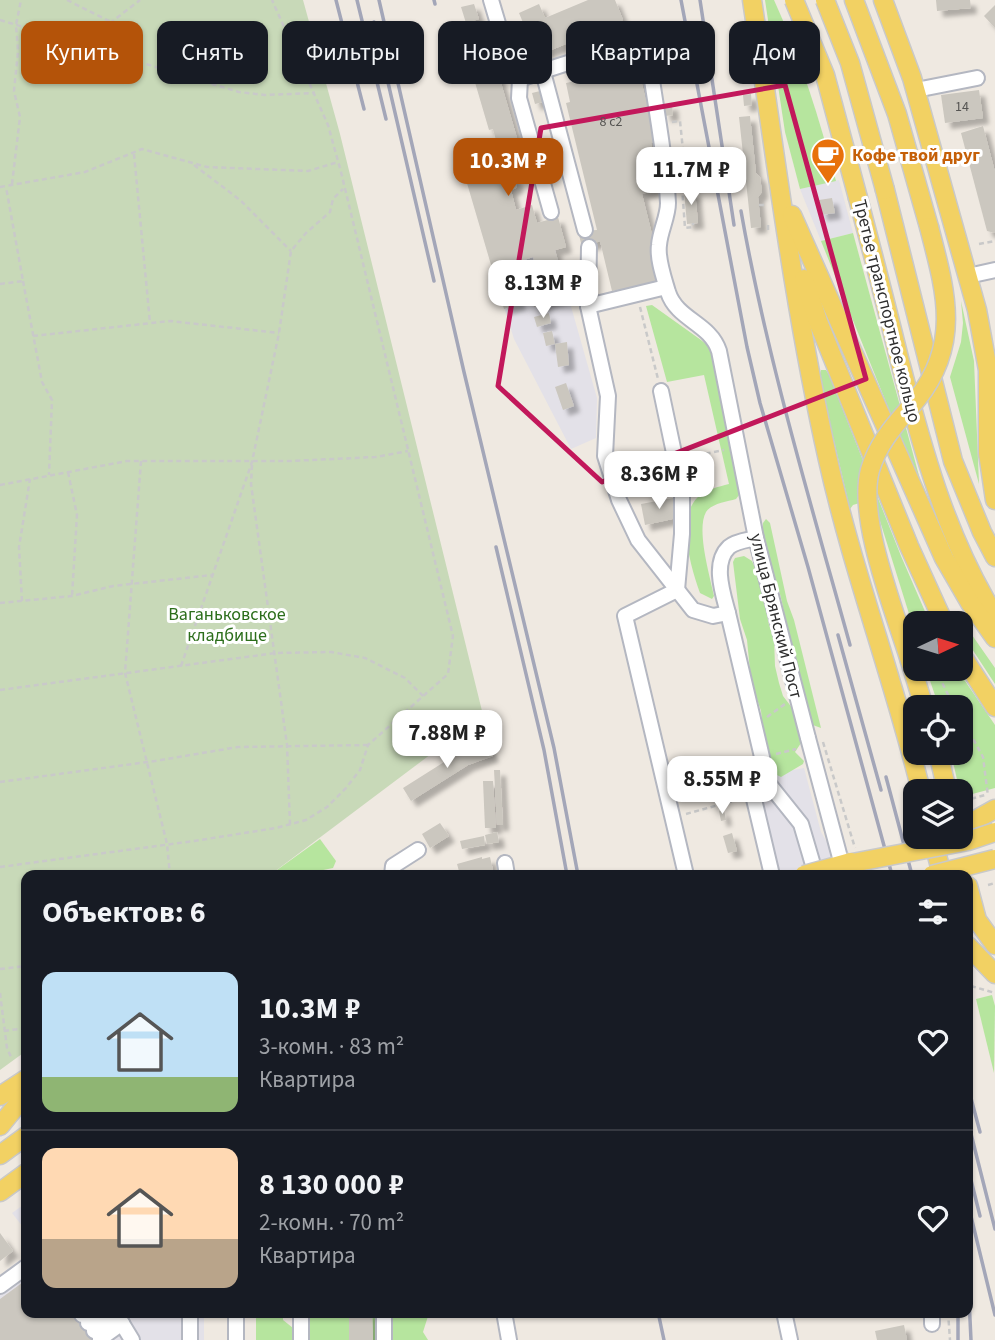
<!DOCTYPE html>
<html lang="ru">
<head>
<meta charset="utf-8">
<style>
  body { margin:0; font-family:"Source Sans 3",sans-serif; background:#20242c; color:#f1f3f6; height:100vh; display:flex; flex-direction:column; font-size:26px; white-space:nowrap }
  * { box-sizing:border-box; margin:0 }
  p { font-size:23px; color:#9ea1a6 }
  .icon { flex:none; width:38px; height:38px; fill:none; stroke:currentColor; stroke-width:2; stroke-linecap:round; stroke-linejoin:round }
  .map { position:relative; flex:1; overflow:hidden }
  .side { position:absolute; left:21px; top:870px; width:952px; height:448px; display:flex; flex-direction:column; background:#171b24; border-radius:14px; box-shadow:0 2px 5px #0004 }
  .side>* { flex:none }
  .top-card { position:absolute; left:21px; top:21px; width:954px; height:63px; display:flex; gap:14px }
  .needle { width:46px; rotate:86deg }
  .fabs { position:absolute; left:903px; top:611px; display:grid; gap:14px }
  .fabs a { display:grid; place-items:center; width:70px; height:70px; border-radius:14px; background:#171b24; box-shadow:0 2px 5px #0004; font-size:35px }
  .price { position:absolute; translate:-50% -60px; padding:0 16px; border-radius:14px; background:#fff; color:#222; font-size:23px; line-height:46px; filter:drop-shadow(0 2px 4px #0008) }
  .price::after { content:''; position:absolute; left:50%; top:42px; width:21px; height:16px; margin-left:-10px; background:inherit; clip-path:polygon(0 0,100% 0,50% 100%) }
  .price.active { background:#b45309; color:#fff }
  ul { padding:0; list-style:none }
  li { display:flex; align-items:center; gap:21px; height:175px; padding:0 21px }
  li+li { border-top:2px solid #363941 }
  li span { display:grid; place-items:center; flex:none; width:196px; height:140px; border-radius:14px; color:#555 }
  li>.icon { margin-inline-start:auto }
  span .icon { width:84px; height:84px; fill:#fffc; stroke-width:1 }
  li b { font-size:30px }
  h2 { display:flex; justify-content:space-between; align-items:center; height:84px; padding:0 21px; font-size:30px }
  .chip { padding:0 24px; border-radius:14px; background:#171b24; box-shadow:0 2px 5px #0004; font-size:24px; line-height:63px }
  .chip.active { background:#b45309; color:#fff }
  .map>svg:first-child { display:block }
  .industrial { fill:#e3e1e8 }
  .green { fill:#b6e59e }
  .cemetery { fill:#c8d9b8 }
  .building { fill:#cbc7bf; filter:url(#shadow) }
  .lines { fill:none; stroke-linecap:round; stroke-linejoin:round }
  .minor-casing { stroke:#b4b7c1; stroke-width:18 }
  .major-casing { stroke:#c9c9c9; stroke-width:21 }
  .path { stroke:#c9c9c9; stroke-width:2.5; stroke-dasharray:5 3.5; stroke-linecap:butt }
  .minor { stroke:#fff; stroke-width:14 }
  .major { stroke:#f2d163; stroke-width:18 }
  .rail { stroke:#a3a6b8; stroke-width:3.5 }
  .minor-bridge-casing { stroke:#b4b7c1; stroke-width:18; stroke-linecap:butt }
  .major-bridge-casing { stroke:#c9c9c9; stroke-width:21; stroke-linecap:butt }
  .minor-bridge { stroke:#fff; stroke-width:14 }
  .major-bridge { stroke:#f2d163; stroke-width:18 }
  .marked { fill:none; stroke:#c2185b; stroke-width:5; stroke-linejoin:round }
  .labels { text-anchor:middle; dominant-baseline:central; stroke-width:6; stroke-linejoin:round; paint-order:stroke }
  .number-label { font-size:14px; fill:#555452 }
  .food-label { font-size:18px; font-weight:bold; fill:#c56008; stroke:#fff; text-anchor:start }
  .street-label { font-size:18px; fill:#2e2e2e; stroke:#fff }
  .park-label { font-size:18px; fill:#2c6e1b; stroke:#fff }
</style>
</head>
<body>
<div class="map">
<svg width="995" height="1340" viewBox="0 0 995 1340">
  <defs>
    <filter id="shadow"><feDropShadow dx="6" dy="6" stdDeviation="2" flood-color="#0004"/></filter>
  </defs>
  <rect width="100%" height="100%" fill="#efe9e1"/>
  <g class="industrial">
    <path d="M839,180L853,233L821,241L800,189Z"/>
    <path d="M555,250L597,398L596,438L571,449L514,339L492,269Z"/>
    <path d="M804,768L821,832L846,875H779L759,795L772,774Z"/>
    <path d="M26,1203V1231L12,1213Z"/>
    <path d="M26,1256V1312L204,1313V1340H0V1275Z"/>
  </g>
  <g class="green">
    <path d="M765,0H774C801,59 819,118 836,181L800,189L785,132Z"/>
    <path d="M853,233L921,483L919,484L821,241Z"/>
    <path d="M961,301L974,361L979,484L950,377L961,342L963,323Z"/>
    <path d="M652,305L701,340L707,345L711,353L739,495L736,499C727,502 712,503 706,512C696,530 710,576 714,596L712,599L700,593C691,568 676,518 698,497C707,489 718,487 729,484L704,375L667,382L646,306Z"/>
    <path d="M821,370H826L829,375L901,556L930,623H915V633L875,505L869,500L853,505L850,509L819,377Z"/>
    <path d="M766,519L770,523L787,601L794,620L821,728L810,724L797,677C800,668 792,655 790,646C786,631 785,616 782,602C777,576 761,550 763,523Z"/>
    <path d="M744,556L752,561L759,577L769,625L774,637L775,666L779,683L783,696L793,709L800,725L801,743L795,752L804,761L803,764L781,777L773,773L764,741L761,711L751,681L747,640L740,619L733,562L735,558Z"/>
    <path d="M956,612L995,668V684L961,632V623H956L951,615Z"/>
    <path d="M926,669H959L961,675L995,725V788L961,797L951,753L961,752V707H939Z"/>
    <path d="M320,839L336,861L333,868L299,875H270Z"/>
    <path d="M992,995L995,1006L994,1073L976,999Z"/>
    <path d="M256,1313H283V1320L293,1328L306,1318L307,1313H349V1340H256Z"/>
    <path d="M372,1313H429L423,1332L428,1340H373Z"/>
  </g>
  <path class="cemetery" d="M0,0H303L340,134L483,715L270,875H26V1051L0,1070Z"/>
  <g class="building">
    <path d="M588,0H615L623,20L537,56L519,13L539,4L545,18Z"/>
    <path d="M936,0H970L971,8L937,11Z"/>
    <path d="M474,4L479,19L466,23L461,7Z"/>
    <path d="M995,5V28L984,16Z"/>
    <path d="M488,38L521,152L501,157L507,177L512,176L518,180L516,188L511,190L516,210L532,205L537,223L558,217L566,247L555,250L568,297L534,307L527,283L540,279L533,257L524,260L528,275L513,280L520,304L504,309L459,156L497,144L493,129L489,130L464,45Z"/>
    <path d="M610,64L614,78L639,72L656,142L651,143L654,154H651L656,190L642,194L663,279L612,291L600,241L582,248L581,243L578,231L597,230L566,103L570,102L566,83L580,80L579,75L596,71L597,75L603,74L601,66Z"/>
    <path d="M979,90L983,118L945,123L941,95Z"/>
    <path d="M540,91L543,102L535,104L532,93Z"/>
    <path d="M751,94L752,105L744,106L743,95Z"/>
    <path d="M672,104L673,115L665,116L663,105Z"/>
    <path d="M750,116L756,173L760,177L762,192L758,197L761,227L751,228L739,117Z"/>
    <path d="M983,126L995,172V233L987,231L961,133Z"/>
    <path d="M695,191L698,223L687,224L684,192Z"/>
    <path d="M832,198L835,213L821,215L819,200Z"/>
    <path d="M549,313L551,323L537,327L534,317Z"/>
    <path d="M552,331L555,344L546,346L543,333Z"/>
    <path d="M567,342L569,365L558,367L555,344Z"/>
    <path d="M566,383L574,406L563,410L555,387Z"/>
    <path d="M673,498L677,518L645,525L641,504Z"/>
    <path d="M487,743L493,756L468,765L411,801L403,788L460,752Z"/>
    <path d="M494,770H500L503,825H497Z"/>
    <path d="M483,781H493L496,828H485Z"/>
    <path d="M724,810L726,820L721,821L719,811Z"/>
    <path d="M440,823L449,836L430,848L422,834Z"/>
    <path d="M497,832L499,842L487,844L485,835Z"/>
    <path d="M732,833L737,851L728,853L723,836Z"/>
    <path d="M484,836L485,845L462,849L460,841Z"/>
    <path d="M482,857V859L490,857L494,875H460L457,864Z"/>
    <path d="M0,1233L13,1251L0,1261Z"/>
    <path d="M26,1280V1312H80L100,1340H0V1299Z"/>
    <path d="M349,1312H372L373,1340H349Z"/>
    <path d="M904,1325L907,1340H877L875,1331Z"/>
  </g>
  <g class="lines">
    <g class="minor-casing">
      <g id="minor">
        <path d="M491,0L513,74L520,79"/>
        <path d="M543,72L585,230"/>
        <path d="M520,79C542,72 610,46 629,51C643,55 647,68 652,80C658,121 666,162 668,203C668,217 660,231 659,245C657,259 664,278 668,292C677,320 710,323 719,351L756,538L808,738"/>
        <path d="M520,79L519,98L551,212"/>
        <path d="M916,90L977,78"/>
        <path d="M589,247L588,306L608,396L605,456L619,500L638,540L693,610L713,616L728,613C723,594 712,563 729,547C736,541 748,540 756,538"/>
        <path d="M968,276L995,270"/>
        <path d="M588,306L666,287"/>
        <path d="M661,391L682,491V534L677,590L625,616L686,875"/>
        <path d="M728,613L762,757L765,779L753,795L772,875"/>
        <path d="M765,779L801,824L816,875"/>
        <path d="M505,863L507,875"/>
        <path d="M392,875L393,866L418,850"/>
        <path d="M0,1286L26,1267"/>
        <path d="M115,1312L132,1340"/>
        <path d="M190,1312V1340"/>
        <path d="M236,1312V1340"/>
        <path d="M301,1312V1340"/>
        <path d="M384,1312V1340"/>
        <path d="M504,1312L509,1340"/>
        <path d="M784,1312L790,1340"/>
        <path d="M932,1312V1324"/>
        <path d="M82,1315L85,1312"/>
        <path d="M88,1323L102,1312"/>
        <path d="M94,1331L116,1315"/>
        <path d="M100,1339L122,1323"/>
      </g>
    </g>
    <g class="major-casing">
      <g id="major">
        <path d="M752,0C775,153 794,308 828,460C853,572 894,680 921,791"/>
        <path d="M854,0L897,114L929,227"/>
        <path d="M883,0L912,78L977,310L988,370V453L995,500"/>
        <path d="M885,190L953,461L982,532L995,557"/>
        <path d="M858,198C872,251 886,305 899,358C922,448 946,537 995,616"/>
        <path d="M792,215L944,558L970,603L995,638"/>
        <path d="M804,279L819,324L909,546L944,623"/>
        <path d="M961,654L995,707"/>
        <path d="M910,661L924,707"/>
        <path d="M938,752L947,791"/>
        <path d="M961,828L995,809"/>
        <path d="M932,836L942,875"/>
        <path d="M968,886L977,920L995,945"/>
        <path d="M968,946L995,974"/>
        <path d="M0,1096L26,1079"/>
        <path d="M0,1126L26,1094"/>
        <path d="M0,1155L26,1136"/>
        <path d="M0,1192L26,1173"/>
      </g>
    </g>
    <g class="path">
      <path d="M67,0L111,22"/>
      <path d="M0,20L239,92L265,95L315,93"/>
      <path d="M83,44L140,0"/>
      <path d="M672,122L680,121L687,189L682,190"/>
      <path d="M675,152H678L680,173"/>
      <path d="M134,154L150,323"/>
      <path d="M194,165L240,200L291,251"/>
      <path d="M12,184L20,117L14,91L18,51L16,25L21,0"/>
      <path d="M0,187L85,172L142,149L207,167L308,171L338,162"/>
      <path d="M682,187L685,228L693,227V223"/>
      <path d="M759,205H765"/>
      <path d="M768,225V233"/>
      <path d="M979,244L995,241"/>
      <path d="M23,281L42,382L52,400L49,475"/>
      <path d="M0,284L23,281L6,187"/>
      <path d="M640,307L658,379"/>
      <path d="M33,336L170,321L279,333"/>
      <path d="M689,457L724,450"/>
      <path d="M141,461L125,673L167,844L170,875"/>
      <path d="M252,465L251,484L287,745L290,824"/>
      <path d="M68,472L77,515L72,596"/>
      <path d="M0,485L127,461H290L376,457L408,451"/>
      <path d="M22,601L19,547L30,479"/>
      <path d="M0,603L72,596L113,586L212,575"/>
      <path d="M181,666L252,462L279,333L291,251L306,233L330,212L333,199L343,189"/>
      <path d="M935,668L954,707"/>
      <path d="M0,690L276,653L331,652L365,658L405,678L423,696"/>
      <path d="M767,717L785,704"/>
      <path d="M961,717L983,757L988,796"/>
      <path d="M823,742L855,848"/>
      <path d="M776,754L796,749"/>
      <path d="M0,782L155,761L238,747L368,745"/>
      <path d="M963,801L985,795"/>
      <path d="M686,814L740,799"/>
      <path d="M0,867L194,841L276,828L306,820L327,807L346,788L360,770L368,745L448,674L453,636L341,172L328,125L272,0"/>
      <path d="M988,885L995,883"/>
      <path d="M0,969L26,966"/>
      <path d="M971,986L995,993"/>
      <path d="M0,993L7,1048L11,1057"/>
      <path d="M4,1031L26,1028"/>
      <path d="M948,1312L950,1340"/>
    </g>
    <use href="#minor" class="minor"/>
    <use href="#major" class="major"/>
    <g class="rail">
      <path d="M336,0L364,109"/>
      <path d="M357,0L386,119"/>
      <path d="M379,0L464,372L554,748L578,875"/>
      <path d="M434,0L435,4"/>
      <path d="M681,0L747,347L760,403L808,567L892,875"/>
      <path d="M700,0L734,225"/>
      <path d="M374,22L434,281"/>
      <path d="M741,211C767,358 810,501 850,645"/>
      <path d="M496,547L544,750L567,875"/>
      <path d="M838,635L881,790"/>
      <path d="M886,777L912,875"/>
      <path d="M968,1087L980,1132"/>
      <path d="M968,1122L995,1229"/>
      <path d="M968,1168L980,1216"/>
      <path d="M968,1204L995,1315"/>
      <path d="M968,1277L971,1340"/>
      <path d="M658,1312L664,1340"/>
      <path d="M958,1340V1312"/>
    </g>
    <g class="minor-bridge-casing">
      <path id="minor-bridge" d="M808,738L842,865"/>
    </g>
    <g class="major-bridge-casing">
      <g id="major-bridge">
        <path d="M794,0L825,75L858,198"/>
        <path d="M825,0L850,63L885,190"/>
        <path d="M910,661C895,612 857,518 870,470C879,440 898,422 917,399C962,343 945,289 929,227"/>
        <path d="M842,865L968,841L995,832"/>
        <path d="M804,875L851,862"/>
        <path d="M932,875L995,859"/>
      </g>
    </g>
    <use href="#minor-bridge" class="minor-bridge"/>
    <use href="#major-bridge" class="major-bridge"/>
  </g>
  <path class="marked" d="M785,85L866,379L602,482L498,386L541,128Z"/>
  <defs>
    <g id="cafe-pin" transform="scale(1.75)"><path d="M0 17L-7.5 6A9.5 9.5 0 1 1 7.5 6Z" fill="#e8710a" stroke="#fff"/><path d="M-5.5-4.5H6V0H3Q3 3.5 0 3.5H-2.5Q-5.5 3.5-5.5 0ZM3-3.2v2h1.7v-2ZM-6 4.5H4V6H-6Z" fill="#fff"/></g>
  </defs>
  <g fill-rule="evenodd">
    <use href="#cafe-pin" x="828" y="155"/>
  </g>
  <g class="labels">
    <g class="number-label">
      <text x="962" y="107">14</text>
      <text x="611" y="122">8 с2</text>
    </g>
    <g class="food-label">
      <text x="852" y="155">Кофе твой друг</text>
    </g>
    <g class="street-label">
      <text transform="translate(887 311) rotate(76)">Третье транспортное кольцо</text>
      <text transform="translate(776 616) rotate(76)">улица Брянский Пост</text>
    </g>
    <g class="park-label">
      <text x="227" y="614">Ваганьковское<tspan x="227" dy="21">кладбище</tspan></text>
    </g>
  </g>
</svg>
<div class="fabs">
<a><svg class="needle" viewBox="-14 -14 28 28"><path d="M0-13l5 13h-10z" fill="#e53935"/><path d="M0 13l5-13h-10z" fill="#9ea1a6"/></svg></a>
<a><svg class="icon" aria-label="locate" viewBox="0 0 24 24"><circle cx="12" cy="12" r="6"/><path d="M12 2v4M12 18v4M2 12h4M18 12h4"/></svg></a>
<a><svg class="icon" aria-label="layers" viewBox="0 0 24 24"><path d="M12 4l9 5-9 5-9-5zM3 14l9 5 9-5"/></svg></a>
</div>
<b class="price active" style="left:508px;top:198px">10.3M ₽</b>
<b class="price" style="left:691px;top:207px">11.7M ₽</b>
<b class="price" style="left:543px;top:320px">8.13M ₽</b>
<b class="price" style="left:659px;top:511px">8.36M ₽</b>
<b class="price" style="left:447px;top:770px">7.88M ₽</b>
<b class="price" style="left:722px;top:816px">8.55M ₽</b>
<div class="top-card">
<a class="chip active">Купить</a>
<a class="chip">Снять</a>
<a class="chip">Фильтры</a>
<a class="chip">Новое</a>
<a class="chip">Квартира</a>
<a class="chip">Дом</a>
</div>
<section class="side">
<h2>Объектов: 6<svg class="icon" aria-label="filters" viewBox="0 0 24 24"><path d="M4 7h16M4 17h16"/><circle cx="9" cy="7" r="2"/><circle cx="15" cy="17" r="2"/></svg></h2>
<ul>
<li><span style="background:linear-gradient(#bfe0f5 75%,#8fb573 0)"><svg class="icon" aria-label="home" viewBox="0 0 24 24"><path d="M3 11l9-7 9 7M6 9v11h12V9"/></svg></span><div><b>10.3M ₽</b><p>3-комн. · 83 m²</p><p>Квартира</p></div><svg class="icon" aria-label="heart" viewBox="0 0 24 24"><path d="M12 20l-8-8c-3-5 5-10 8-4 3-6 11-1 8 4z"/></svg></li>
<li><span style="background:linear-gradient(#ffd9b3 65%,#b9a48a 0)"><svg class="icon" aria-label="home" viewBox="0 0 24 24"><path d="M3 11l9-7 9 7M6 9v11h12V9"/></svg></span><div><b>8 130 000 ₽</b><p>2-комн. · 70 m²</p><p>Квартира</p></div><svg class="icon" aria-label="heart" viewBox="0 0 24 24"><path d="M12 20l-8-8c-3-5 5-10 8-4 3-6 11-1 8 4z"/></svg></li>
</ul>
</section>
</div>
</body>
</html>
